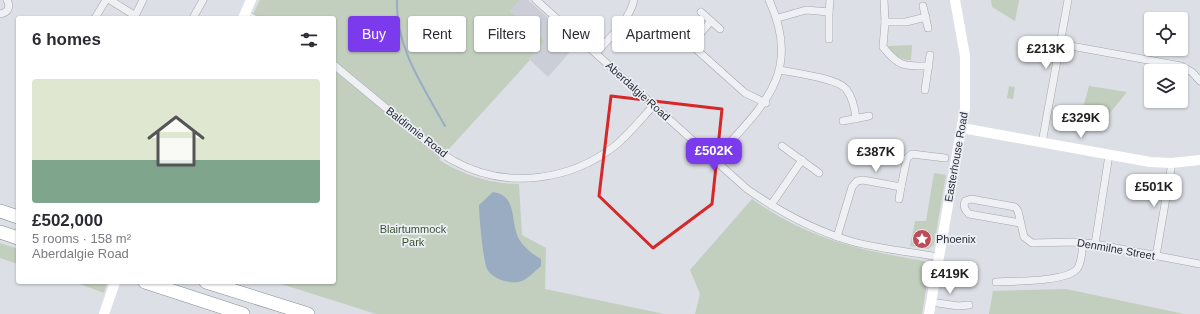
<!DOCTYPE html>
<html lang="en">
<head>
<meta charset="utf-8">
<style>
  body { margin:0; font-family:Helvetica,sans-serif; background:#f2f2f3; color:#2b2b33; height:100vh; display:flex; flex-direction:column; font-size:15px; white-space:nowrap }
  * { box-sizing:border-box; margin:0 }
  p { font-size:13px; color:#7c7c81 }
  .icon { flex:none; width:22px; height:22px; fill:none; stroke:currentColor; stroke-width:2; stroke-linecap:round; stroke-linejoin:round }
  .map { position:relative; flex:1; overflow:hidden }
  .sheet { position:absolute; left:16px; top:16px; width:320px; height:268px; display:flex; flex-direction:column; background:#fff; border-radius:4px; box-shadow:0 1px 3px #0004 }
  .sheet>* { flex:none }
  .banner { position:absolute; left:348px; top:16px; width:380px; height:36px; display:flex; gap:8px }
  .tools { position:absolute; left:1144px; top:12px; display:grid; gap:8px }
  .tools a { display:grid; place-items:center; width:44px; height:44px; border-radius:4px; background:#fff; box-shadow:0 1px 3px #0004; font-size:20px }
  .price { position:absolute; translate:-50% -34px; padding:0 9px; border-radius:8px; background:#fff; color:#222; font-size:13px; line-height:26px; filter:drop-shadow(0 1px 2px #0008) }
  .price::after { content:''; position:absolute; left:50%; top:24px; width:12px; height:9px; margin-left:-6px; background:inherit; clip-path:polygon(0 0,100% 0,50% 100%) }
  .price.current { background:#7c3aed; color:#fff }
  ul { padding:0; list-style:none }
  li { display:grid; align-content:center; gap:8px; height:212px; padding:0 16px }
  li+li { border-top:1px solid #e1e1e2 }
  li span { display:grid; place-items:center; height:124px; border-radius:4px; color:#555 }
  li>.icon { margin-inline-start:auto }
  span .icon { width:72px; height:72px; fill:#fffc; stroke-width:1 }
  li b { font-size:17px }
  h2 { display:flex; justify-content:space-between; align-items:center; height:48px; padding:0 16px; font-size:17px }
  .pill { padding:0 14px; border-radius:4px; background:#fff; box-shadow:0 1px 3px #0004; font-size:14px; line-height:36px }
  .pill.current { background:#7c3aed; color:#fff }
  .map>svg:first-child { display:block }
  .built { fill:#cbced6 }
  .green { fill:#c2cebe }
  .water { fill:#9aacc2 }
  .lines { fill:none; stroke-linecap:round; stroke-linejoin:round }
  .stream { stroke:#9aacc2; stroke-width:2 }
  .street-casing { stroke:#a2a6ae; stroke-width:8 }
  .highway-casing { stroke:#858d9a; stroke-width:14 }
  .street { stroke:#eff0f4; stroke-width:7 }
  .secondary { stroke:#fff; stroke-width:10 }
  .highway { stroke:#fff; stroke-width:13 }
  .marked { fill:none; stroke:#d62828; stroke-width:3; stroke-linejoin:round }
  .labels { text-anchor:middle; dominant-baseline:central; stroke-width:3.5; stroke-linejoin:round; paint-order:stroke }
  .street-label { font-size:11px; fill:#282d3a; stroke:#ebeef3 }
  .park-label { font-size:11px; fill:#3b5436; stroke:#ebeef3 }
  .poi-label { font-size:11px; fill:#282d3a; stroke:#ebeef3; text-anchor:start }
</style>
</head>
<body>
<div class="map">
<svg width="1200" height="314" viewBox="0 0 1200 314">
  <rect width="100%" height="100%" fill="#dcdfe5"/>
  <path class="built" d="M520,0H528L577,44L548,77L529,59L545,41L510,11Z"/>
  <g class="green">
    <path d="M260,0H520L510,11L545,41L529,59L530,60L439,160C463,175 491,184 519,184L522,235L546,248L545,289L664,314H376L275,282H334V18H251Z"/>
    <path d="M991,0H1019L1015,21L992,7Z"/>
    <path d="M912,45L911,60C902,61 892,55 888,46Z"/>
    <path d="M1009,86L1015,87L1013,99L1007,98Z"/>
    <path d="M1089,86L1127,92L1109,114L1083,108Z"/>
    <path d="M934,173L946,175L934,245L928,249L910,246L915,221H926Z"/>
    <path d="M752,199C811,240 855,249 924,261L929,270L922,314H695L700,294L690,270Z"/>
    <path d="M0,243L18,249V264L0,258Z"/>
    <path d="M74,282H107L104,293Z"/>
    <path d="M1066,289L1184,314H989L993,291Z"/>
  </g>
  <path class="water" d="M493,192C516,195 511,218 517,235C521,245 532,254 541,259V266C535,271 529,278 522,281C511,285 492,279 487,269C483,260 479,215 479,205Z"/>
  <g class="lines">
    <path class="stream" d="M397,0C395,47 423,86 445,126"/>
    <g class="street-casing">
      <g id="street">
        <path d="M110,0L134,15"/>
        <path d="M536,0L747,189C780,212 814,231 854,242C881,249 910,252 939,257"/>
        <path d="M884,0L885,22L883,47C899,67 904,66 929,66"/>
        <path d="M923,6L928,28"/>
        <path d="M701,12L720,29"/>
        <path d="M829,12L830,0"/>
        <path d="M0,14C8,13 11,7 7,0"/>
        <path d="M245,14L253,18"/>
        <path d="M95,18L106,0"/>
        <path d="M134,18L143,0"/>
        <path d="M193,18L203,0"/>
        <path d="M778,18L806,10L829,12V39"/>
        <path d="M711,21C704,30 693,38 697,50L745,93L766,103"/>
        <path d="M885,22H906L926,17"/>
        <path d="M1060,44L1181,66L1192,72L1200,81"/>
        <path d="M596,53C610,37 629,21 634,0"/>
        <path d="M334,65C357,84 381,104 404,123C420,136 436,151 454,161C506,190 571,181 616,145C630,133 642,118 654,105"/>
        <path d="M780,70C795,73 837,78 846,89C853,98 855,108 856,119"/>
        <path d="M925,90L930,55"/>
        <path d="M843,121L869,116"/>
        <path d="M1042,143L1068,0"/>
        <path d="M782,146L819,173"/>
        <path d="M714,160C760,108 804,75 769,0"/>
        <path d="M899,199L901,187"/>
        <path d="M771,205L802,160"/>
        <path d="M1020,223L969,214C965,210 963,207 965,201L971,199L1015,207L1018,211L1024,237L1032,243L1073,242L1095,244L1200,264"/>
        <path d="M837,237L852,187L857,181L863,180L901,187L907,158L912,154L945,158"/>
        <path d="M1095,244L1109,155"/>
        <path d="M1156,256L1172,163"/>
        <path d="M996,282C1013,281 1066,282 1077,269C1082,263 1082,250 1083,242"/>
        <path d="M931,302L958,306L969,305"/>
      </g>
    </g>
    <g class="highway-casing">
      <g id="highway">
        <path d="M0,211L18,217"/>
        <path d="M0,232L18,238"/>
        <path d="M145,282L243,314"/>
        <path d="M206,282L308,314"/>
      </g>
    </g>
    <use href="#street" class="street"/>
    <g class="secondary">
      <path d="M243,18L251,0"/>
      <path d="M962,128L1150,162L1172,163L1200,160"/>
      <path d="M104,314L115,282"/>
      <path d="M929,314L965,108V56L955,0"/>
    </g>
    <use href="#highway" class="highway"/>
  </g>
  <path class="marked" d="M611,96L722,109L712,204L653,248L599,196Z"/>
  <defs>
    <g id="sight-disc" transform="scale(1)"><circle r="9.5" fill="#bf4c59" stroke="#ebeef3"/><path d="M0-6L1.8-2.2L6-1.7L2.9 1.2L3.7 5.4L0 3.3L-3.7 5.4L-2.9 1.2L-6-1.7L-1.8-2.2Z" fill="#fff"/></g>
  </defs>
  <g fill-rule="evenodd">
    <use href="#sight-disc" x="922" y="239"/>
  </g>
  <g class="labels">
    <g class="street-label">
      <text transform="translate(638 91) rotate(42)">Aberdalgie Road</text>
      <text transform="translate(417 132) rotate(38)">Baldinnie Road</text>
      <text transform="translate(956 157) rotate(-80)">Easterhouse Road</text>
      <text transform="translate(1116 249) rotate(10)">Denmilne Street</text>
    </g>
    <g class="park-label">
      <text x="413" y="229">Blairtummock<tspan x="413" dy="13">Park</tspan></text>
    </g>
    <g class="poi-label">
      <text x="936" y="239">Phoenix</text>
    </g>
  </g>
</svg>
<div class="tools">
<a><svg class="icon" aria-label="locate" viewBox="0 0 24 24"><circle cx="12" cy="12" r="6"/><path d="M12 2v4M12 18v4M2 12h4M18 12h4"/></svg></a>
<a><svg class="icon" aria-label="layers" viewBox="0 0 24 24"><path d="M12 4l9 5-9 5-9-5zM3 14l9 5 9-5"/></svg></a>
</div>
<b class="price" style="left:1046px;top:70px">£213K</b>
<b class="price" style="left:1081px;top:139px">£329K</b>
<b class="price current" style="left:714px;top:172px">£502K</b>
<b class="price" style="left:876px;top:173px">£387K</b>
<b class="price" style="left:1154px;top:208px">£501K</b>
<b class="price" style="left:950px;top:295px">£419K</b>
<div class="banner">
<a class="pill current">Buy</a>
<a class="pill">Rent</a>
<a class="pill">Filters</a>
<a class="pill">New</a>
<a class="pill">Apartment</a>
</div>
<section class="sheet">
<h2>6 homes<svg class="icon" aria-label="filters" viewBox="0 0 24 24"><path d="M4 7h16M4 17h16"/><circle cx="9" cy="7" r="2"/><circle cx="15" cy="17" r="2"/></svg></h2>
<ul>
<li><span style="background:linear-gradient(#dfe7d0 65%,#7fa58c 0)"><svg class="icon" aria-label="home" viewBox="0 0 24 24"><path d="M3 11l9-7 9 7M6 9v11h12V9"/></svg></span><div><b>£502,000</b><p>5 rooms · 158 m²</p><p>Aberdalgie Road</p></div></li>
</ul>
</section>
</div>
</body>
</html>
